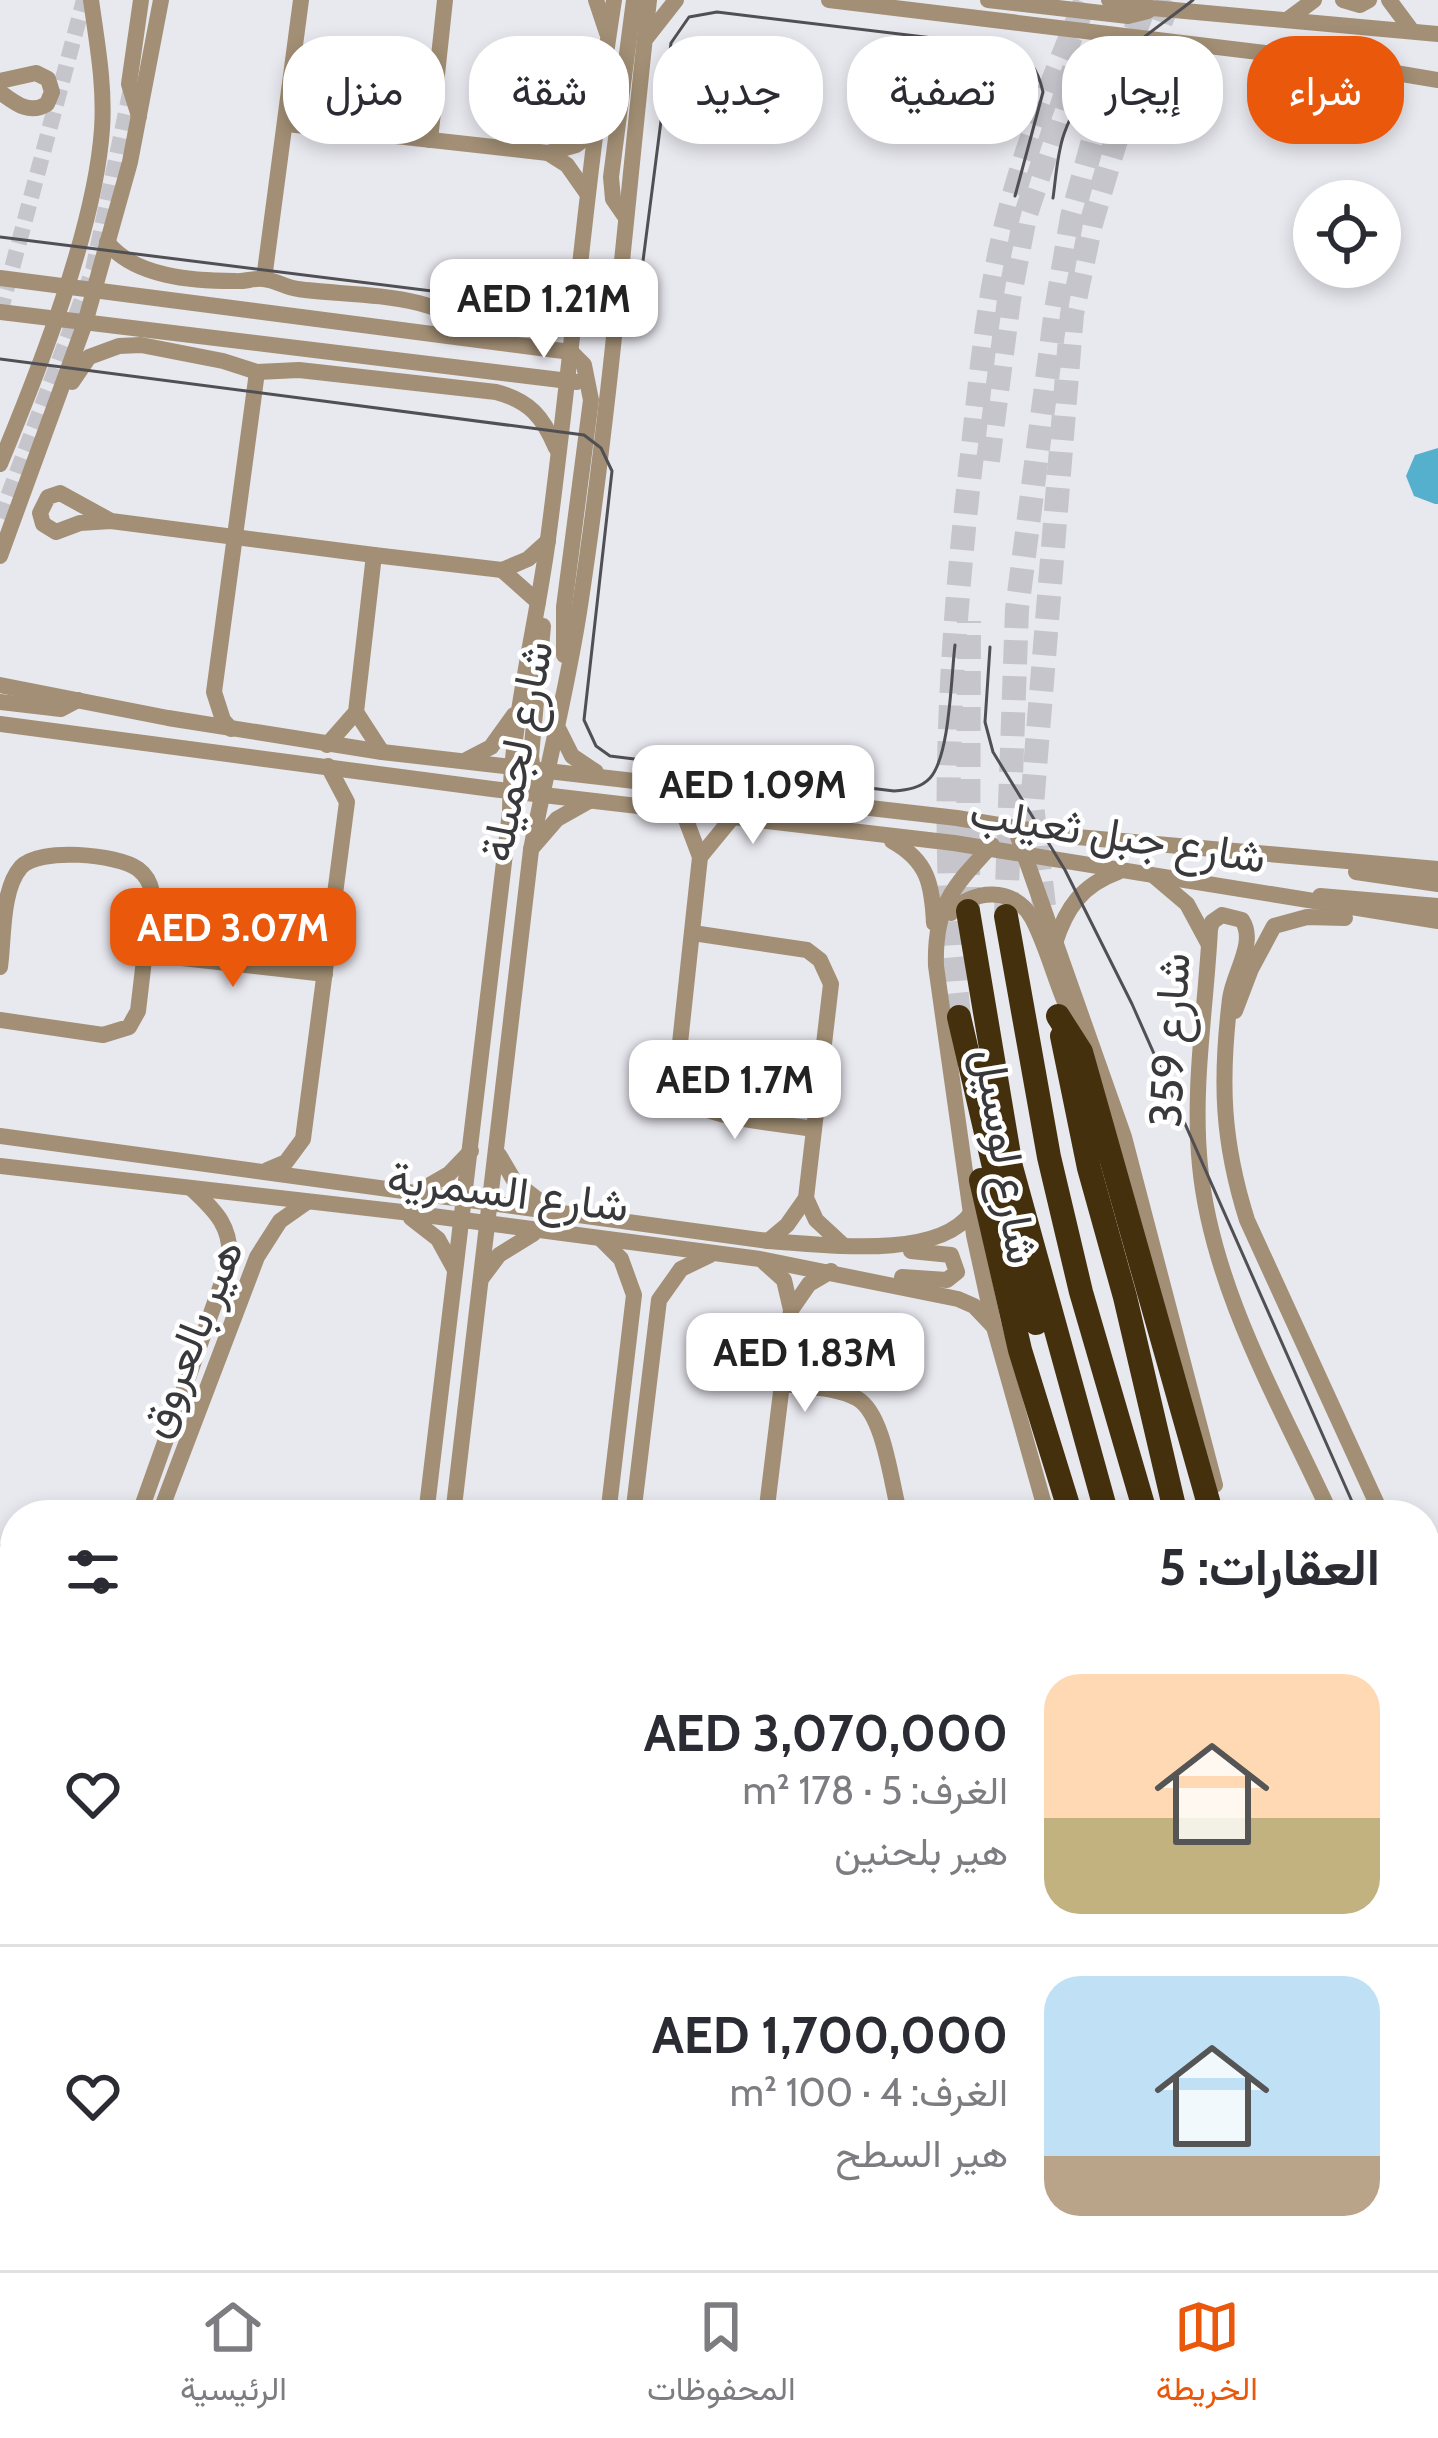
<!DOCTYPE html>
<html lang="ar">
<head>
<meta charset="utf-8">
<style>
  body { margin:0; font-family:Cabin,Vazirmatn,sans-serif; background:#f2f2f3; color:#2b2b33; direction:rtl; height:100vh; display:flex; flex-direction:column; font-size:45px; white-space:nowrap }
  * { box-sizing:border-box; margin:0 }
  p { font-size:39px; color:#7c7c81 }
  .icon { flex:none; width:66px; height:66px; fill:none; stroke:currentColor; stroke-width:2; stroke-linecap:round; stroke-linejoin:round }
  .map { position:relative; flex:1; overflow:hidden; direction:ltr }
  .panel { position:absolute; left:0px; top:1500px; width:1440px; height:771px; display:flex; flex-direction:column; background:#fff; border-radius:48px 48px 0 0; box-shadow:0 6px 18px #0003; direction:rtl }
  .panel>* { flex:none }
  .top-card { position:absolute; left:36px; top:36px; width:1368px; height:108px; direction:rtl; display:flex; gap:24px }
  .buttons { position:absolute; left:1293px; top:180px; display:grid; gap:24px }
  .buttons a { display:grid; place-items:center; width:108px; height:108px; border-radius:50%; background:#fff; box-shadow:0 6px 18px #0003; font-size:60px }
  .price { position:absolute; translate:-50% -102px; padding:0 27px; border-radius:24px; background:#fff; color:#222; font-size:39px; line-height:78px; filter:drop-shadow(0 3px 6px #0008) }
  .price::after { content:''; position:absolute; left:50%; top:72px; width:36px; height:27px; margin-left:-18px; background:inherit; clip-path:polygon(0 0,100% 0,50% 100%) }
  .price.current { background:#ea580c; color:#fff }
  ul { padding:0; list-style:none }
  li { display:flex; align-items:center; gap:36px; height:300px; padding:0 60px }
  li+li { border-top:3px solid #e1e1e2 }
  li span { display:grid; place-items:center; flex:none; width:336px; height:240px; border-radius:36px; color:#555 }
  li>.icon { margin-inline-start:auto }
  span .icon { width:144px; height:144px; fill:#fffc; stroke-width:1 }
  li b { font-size:51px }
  h2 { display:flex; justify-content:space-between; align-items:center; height:144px; padding:0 60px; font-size:51px }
  .tag { padding:0 42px; border-radius:48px; background:#fff; box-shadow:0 6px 18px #0003; font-size:42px; line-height:108px }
  .tag.current { background:#ea580c; color:#fff }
  .dock { display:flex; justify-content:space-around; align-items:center; height:168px; border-top:3px solid #e1e1e2; background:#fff; font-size:33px; color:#7c7c81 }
  .dock a { display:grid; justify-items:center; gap:6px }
  .dock .current { color:#ea580c }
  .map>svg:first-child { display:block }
  .water { fill:#54b0cc }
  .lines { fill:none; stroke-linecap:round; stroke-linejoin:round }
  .minor-tunnel { stroke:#c5c5cb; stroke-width:16; stroke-dasharray:16 8; stroke-linecap:butt }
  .highway-tunnel { stroke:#c5c5cb; stroke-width:24; stroke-dasharray:24 12; stroke-linecap:butt }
  .minor { stroke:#a28f75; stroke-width:16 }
  .highway { stroke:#45300d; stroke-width:24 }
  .tram { stroke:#505054; stroke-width:3 }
  .labels { text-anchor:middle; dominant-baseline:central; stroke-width:9; stroke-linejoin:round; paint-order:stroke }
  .street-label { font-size:45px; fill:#39393c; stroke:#fff }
</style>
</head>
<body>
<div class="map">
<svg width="1438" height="2270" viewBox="0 0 1438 2270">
  <rect width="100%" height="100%" fill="#e8e8ef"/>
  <path class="water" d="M1438,448V504H1435L1414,496L1406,476L1415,455Z"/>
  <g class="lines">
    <g class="minor-tunnel">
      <path d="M0,313L84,0"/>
      <path d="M0,518L93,270L132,84"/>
    </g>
    <g class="highway-tunnel">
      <path d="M988,461L1009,300L1025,217L1074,69"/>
      <path d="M1044,906L1032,805L1072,314L1091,224L1115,143L1169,0"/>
      <path d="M968,911L969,621"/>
      <path d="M1006,916L1017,609L1056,310L1072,217L1094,137L1147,0"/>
      <path d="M959,1017C939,828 950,643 972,455C981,374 988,293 1009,213C1028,139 1057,70 1086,0"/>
    </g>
    <g class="minor">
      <path d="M596,0L607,33"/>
      <path d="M829,0L1307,58L1438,80"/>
      <path d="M988,0L1128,16L1148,11"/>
      <path d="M1109,0L1152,8L1438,34"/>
      <path d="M1343,0L1360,5L1369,0"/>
      <path d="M1389,0L1412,31"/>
      <path d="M1287,20L1314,0"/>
      <path d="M647,37L676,0"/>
      <path d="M0,81L36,73L48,79L52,92L47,104C29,115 15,103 0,92"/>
      <path d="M139,116L129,84L141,0"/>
      <path d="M287,124L548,153L576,145L594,132"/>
      <path d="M430,140L445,0"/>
      <path d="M548,153L567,165L586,192"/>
      <path d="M624,215L613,199L611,177L634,0"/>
      <path d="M107,242C134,277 193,281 235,281C245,282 253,278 263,279C276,280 286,288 298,289C354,297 446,290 479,340"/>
      <path d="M0,278L571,352L584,365L591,400L564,607V655"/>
      <path d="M264,279L301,0"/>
      <path d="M0,312L577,382"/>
      <path d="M72,382L89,357L119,346L141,345L223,361L257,372L299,370L496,392C530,401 543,417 556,448"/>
      <path d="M0,464C39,370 95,229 102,129C105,85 97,43 91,0"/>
      <path d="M111,521L60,493L48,497L40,513L43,524L56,532L80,523L111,521L374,555L356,712L327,745"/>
      <path d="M374,555L502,570L528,559L548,541"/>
      <path d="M0,556L85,323L130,162L161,0"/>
      <path d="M502,570L538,602"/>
      <path d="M0,685L168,718L382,752L957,818L1066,836L1438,869"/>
      <path d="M0,702L61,709L78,700"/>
      <path d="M356,712L382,752"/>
      <path d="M0,724L492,789L954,843L1438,921"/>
      <path d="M231,729L223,720L214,692L257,372"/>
      <path d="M559,730L572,756L596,772"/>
      <path d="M464,761L491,747L514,715"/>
      <path d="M534,779L531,756L543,626"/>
      <path d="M683,812L700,857L677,1071C678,1081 680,1091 687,1099C708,1119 784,1124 814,1129"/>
      <path d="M1015,828L1124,1137L1215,1485"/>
      <path d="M892,841C928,861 932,884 934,923"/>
      <path d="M992,845C953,887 934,906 936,966L974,1235L994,1327L1047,1515"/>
      <path d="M531,849L557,819L589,801"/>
      <path d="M700,857L732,818"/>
      <path d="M1356,872L1438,884"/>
      <path d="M1154,876L1187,904L1208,943"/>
      <path d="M1320,896L1438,906"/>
      <path d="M951,913C972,889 1014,886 1032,918C1048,948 1056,985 1071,1016"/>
      <path d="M693,933L807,950L820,960L831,984L806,1198L787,1225L768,1241"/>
      <path d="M1055,943C1066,908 1082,885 1118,872"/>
      <path d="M146,954L325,974"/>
      <path d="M0,967C4,939 1,890 21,867C39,847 117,854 138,869C146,875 150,882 152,892L138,1011L129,1027L103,1035L0,1020"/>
      <path d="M1235,1011L1251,969L1274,926L1307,917L1345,918"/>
      <path d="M0,1136L768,1241C821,1244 937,1261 971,1213"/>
      <path d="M499,1155L515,1182L550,1209"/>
      <path d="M0,1166L402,1212L760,1259L958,1299L974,1306L994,1327"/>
      <path d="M267,1170L286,1162L303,1139L347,802L328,766"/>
      <path d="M416,1193L449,1174L471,1151"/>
      <path d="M806,1198L816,1220L843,1245"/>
      <path d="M411,1218L438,1239L455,1270"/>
      <path d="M602,1240L621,1259L634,1295L608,1515"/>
      <path d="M765,1263L784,1280L791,1310L766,1515"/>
      <path d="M902,1277L947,1280L957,1272L951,1255L911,1251"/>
      <path d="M481,1279L499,1255L533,1234"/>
      <path d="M791,1310L809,1284L831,1271"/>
      <path d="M783,1384C806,1387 838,1387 858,1399C885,1416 891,1485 900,1515"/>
      <path d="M139,1515L229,1263C233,1228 216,1211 192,1189"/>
      <path d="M159,1515L257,1257L280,1221L307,1202"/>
      <path d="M426,1515L510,812C511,719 536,630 548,539C572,359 586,179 614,0"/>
      <path d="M453,1515L531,850C547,766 569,683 581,599C611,400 627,200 649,0"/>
      <path d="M633,1515L659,1300L681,1269L710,1255"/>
      <path d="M1331,1515C1280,1404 1212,1289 1200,1166C1192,1087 1206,1008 1210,929L1212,922L1222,915L1242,920C1257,943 1233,973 1230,999C1220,1081 1222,1141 1247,1220L1382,1515"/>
      <path d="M0,1552L15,1554"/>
      <path d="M1425,1561L1438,1549"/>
      <path d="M1425,1610L1438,1638"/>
      <path d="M1425,1717L1438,1748"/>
      <path d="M0,1888L15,1838"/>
      <path d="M15,1906L11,1961L15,2006"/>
      <path d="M0,2039L15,2089"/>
      <path d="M1425,2149L1438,2145"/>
      <path d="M161,2256L185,2270"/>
      <path d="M216,2256L241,2270"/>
      <path d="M1264,2256L1267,2270"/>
      <path d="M1402,2256L1405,2270"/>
      <path d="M1043,2260L1082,2264"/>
      <path d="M304,2270L322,2256"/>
      <path d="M336,2270L338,2256"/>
      <path d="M361,2270L362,2256"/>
      <path d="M513,2270L516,2256"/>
      <path d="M542,2270L545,2256"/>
      <path d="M737,2270L776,2262L823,2270"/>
      <path d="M1007,2270L1049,2256"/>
      <path d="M1121,2270L1134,2256"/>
    </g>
    <g class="highway">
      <path d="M968,911L1011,1167L1107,1515"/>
      <path d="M1006,916L1049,1157L1081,1292L1146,1515"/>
      <path d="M1058,1016L1081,1052L1212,1515"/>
      <path d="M959,1017L1001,1197L1036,1323"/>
      <path d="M1062,1036L1089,1168L1125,1297L1176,1515"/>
      <path d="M981,1180L1020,1350L1071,1515"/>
      <path d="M1294,2256L1298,2270"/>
      <path d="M1350,2256L1353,2270"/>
      <path d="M1381,2256L1383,2270"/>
    </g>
    <g class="tram">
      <path d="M1053,198C1056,177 1057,154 1064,134C1085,72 1145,38 1193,0"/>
      <path d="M0,237L577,309C613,308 632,296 643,261L671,43L689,17L717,12L1008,47C1029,57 1038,69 1043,92L1015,196"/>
      <path d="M0,359L584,435L601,448L612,471L584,720L596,746L610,756L894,791C907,790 921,788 930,778C950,756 951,677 955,645"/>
      <path d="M990,647L985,722L993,752L1065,870L1132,1004L1358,1515"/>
      <path d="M1425,1665L1438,1694"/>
    </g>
  </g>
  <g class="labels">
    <g class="street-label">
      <text transform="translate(516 751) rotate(-79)">شارع لجميلة</text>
      <text transform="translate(1118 834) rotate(9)">شارع جبل ثعيلب</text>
      <text transform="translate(1169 1040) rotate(-87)">شارع 359</text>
      <text transform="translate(1007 1156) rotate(81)">شارع لوسيل</text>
      <text transform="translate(508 1191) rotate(7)">شارع السمرية</text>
      <text transform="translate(190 1338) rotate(-68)">هير بالعروق</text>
    </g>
  </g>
</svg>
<div class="buttons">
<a><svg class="icon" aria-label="locate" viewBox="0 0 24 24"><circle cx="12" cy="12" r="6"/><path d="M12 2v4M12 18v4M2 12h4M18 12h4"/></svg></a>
</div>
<b class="price" style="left:544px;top:361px">AED 1.21M</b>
<b class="price" style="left:753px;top:847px">AED 1.09M</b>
<b class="price current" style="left:233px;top:990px">AED 3.07M</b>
<b class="price" style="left:735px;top:1142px">AED 1.7M</b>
<b class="price" style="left:805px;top:1415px">AED 1.83M</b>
<div class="top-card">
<a class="tag current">شراء</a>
<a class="tag">إيجار</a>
<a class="tag">تصفية</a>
<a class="tag">جديد</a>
<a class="tag">شقة</a>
<a class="tag">منزل</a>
</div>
<section class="panel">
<h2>العقارات: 5<svg class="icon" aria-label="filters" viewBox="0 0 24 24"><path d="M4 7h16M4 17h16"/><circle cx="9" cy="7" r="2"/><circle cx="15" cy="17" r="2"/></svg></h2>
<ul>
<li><span style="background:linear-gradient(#ffd9b3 60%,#c2b280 0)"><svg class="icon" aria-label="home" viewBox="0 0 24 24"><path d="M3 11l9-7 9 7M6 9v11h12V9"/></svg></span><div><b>AED 3,070,000</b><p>الغرف: 5 · 178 m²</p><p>هير بلحنين</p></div><svg class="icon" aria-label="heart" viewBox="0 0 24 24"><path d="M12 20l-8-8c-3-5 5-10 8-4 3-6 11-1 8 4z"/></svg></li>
<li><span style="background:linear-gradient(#bfe0f5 75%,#b9a48a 0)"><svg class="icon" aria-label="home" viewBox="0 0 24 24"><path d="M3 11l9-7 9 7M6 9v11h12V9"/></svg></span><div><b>AED 1,700,000</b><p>الغرف: 4 · 100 m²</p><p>هير السطح</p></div><svg class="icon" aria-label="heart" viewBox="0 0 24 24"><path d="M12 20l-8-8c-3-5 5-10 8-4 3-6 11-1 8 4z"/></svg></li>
</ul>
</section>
</div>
<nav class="dock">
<a class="current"><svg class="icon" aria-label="map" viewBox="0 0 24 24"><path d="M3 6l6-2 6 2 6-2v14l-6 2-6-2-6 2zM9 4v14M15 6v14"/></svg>الخريطة</a>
<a><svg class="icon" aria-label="saved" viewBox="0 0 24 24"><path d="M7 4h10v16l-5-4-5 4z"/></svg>المحفوظات</a>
<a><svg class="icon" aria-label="home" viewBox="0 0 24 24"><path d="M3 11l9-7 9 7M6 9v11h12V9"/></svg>الرئيسية</a>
</nav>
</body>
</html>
